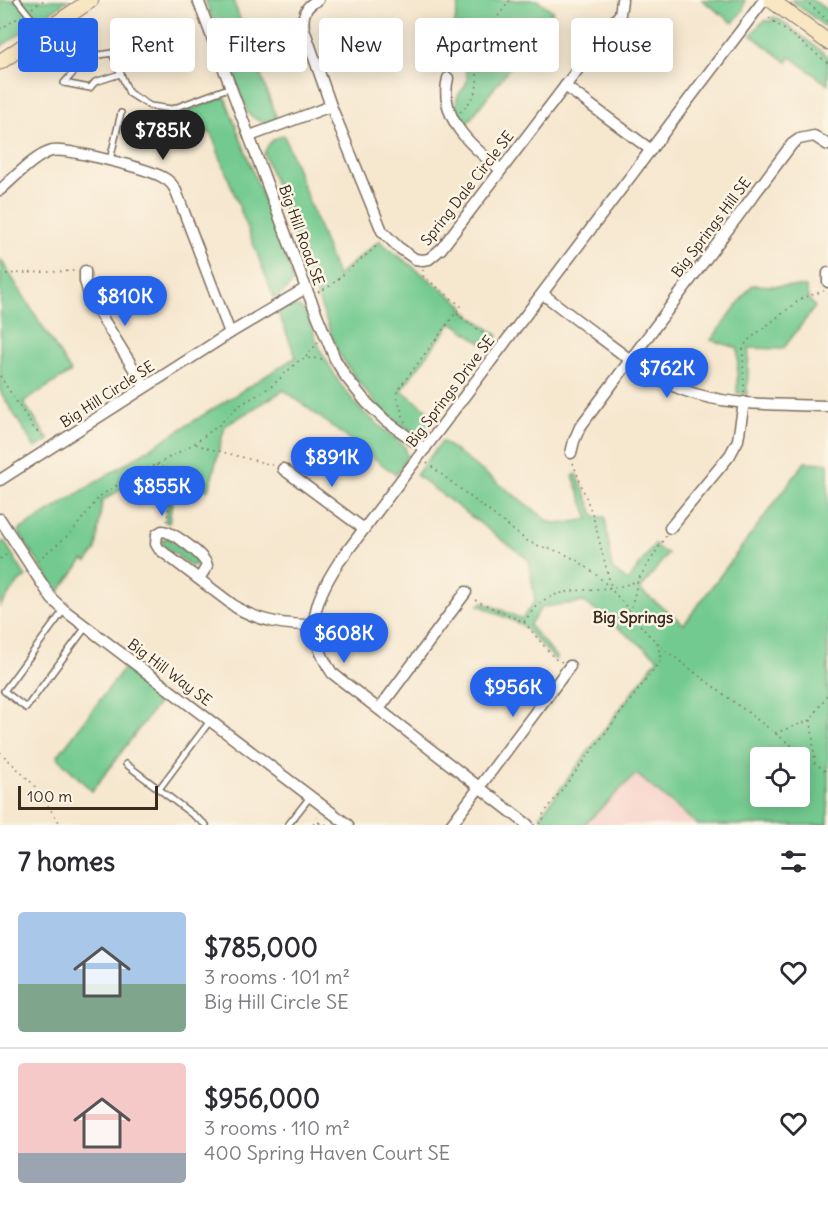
<!DOCTYPE html>
<html lang="en">
<head>
<meta charset="utf-8">
<style>
  body { margin:0; font-family:Delius,sans-serif; background:#f2f2f3; color:#2b2b33; height:100vh; display:flex; flex-direction:column; font-size:22px; white-space:nowrap }
  * { box-sizing:border-box; margin:0 }
  p { font-size:20px; color:#7c7c81 }
  .icon { flex:none; width:33px; height:33px; fill:none; stroke:currentColor; stroke-width:2; stroke-linecap:round; stroke-linejoin:round }
  .map { position:relative; height:825px; overflow:hidden }
  .sheet { display:flex; flex-direction:column; background:#fff; flex:1 }
  .sheet>* { flex:none }
  .banner { position:absolute; left:18px; top:18px; width:792px; height:54px; display:flex; gap:12px }
  .buttons { position:absolute; left:750px; top:747px; display:grid; gap:12px }
  .buttons a { display:grid; place-items:center; width:60px; height:60px; border-radius:6px; background:#fff; box-shadow:0 3px 15px #0003; font-size:30px }
  .scale { position:absolute; left:18px; bottom:15px; width:140px; box-sizing:border-box; padding-left:6px; border:3px solid #3b2a1e; border-top:0; font-size:16px; line-height:21px; white-space:nowrap; color:#3b2a1e; -webkit-text-stroke:4px #fcf5e5; paint-order:stroke }
  .price { position:absolute; translate:-50% -51px; padding:0 14px; border-radius:21px; background:#2563eb; color:#fff; font-size:20px; line-height:39px; filter:drop-shadow(0 2px 3px #0008) }
  .price::after { content:''; position:absolute; left:50%; top:36px; width:18px; height:14px; margin-left:-9px; background:inherit; clip-path:polygon(0 0,100% 0,50% 100%) }
  .price.on { background:#222; color:#fff }
  ul { padding:0; list-style:none }
  li { display:flex; align-items:center; gap:18px; height:150px; padding:0 18px }
  li+li { border-top:2px solid #e1e1e2 }
  li span { display:grid; place-items:center; flex:none; width:168px; height:120px; border-radius:6px; color:#555 }
  li>.icon { margin-inline-start:auto }
  span .icon { width:72px; height:72px; fill:#fffc; stroke-width:1 }
  li b { font-size:26px }
  h2 { display:flex; justify-content:space-between; align-items:center; height:72px; padding:0 18px; font-size:26px }
  .tag { padding:0 21px; border-radius:6px; background:#fff; box-shadow:0 3px 15px #0003; font-size:21px; line-height:54px }
  .tag.on { background:#2563eb; color:#fff }
  .map>svg:first-child { display:block }
  .built { fill:#f7d1c9 }
  .green { fill:#73ca90; stroke:#577a57; stroke-width:1.5; fill-rule:evenodd }
  .lines { fill:none; stroke-linecap:round; stroke-linejoin:round }
  .lane-casing { stroke:#7c6c5c; stroke-width:8 }
  .street-casing { stroke:#7c6c5c; stroke-width:13 }
  .secondary-casing { stroke:#7c6c5c; stroke-width:17 }
  .path { stroke:#7c6c5c; stroke-width:1.5; stroke-dasharray:1.5 4.5; stroke-linecap:butt }
  .lane { stroke:#fff; stroke-width:5 }
  .street { stroke:#fff; stroke-width:10 }
  .secondary { stroke:#f9e7c3; stroke-width:15 }
  .labels { text-anchor:middle; dominant-baseline:central; stroke-width:5; stroke-linejoin:round; paint-order:stroke }
  .street-label { font-size:15px; fill:#3b2a1e; stroke:#fcf5e5 }
  .neighbourhood-label { font-size:16px; font-weight:bold; fill:#3b2a1e; stroke:#fcf5e5 }
</style>
</head>
<body>
<div class="map">
<svg width="828" height="825" viewBox="0 0 828 825">
  <rect width="100%" height="100%" fill="#fcf5e5"/>
  <filter id="ink" filterUnits="userSpaceOnUse"><feTurbulence type="fractalNoise" baseFrequency=".0167" numOctaves="2"/><feDisplacementMap in="SourceGraphic" scale="12" xChannelSelector="R" yChannelSelector="G"/><feConvolveMatrix kernelMatrix="1 2 1 2 8 2 1 2 1" color-interpolation-filters="sRGB"/></filter>
  <filter id="wash" filterUnits="userSpaceOnUse"><feTurbulence type="fractalNoise" baseFrequency=".008" numOctaves="4" result="noise"/><feDisplacementMap in="SourceGraphic" scale="24" xChannelSelector="R" yChannelSelector="G"/><feGaussianBlur stdDeviation="1.35" result="paint"/><feColorMatrix in="noise" values="0 0 0 0 0 0 0 0 0 0 0 0 0 0 0 0 0 1.4 0 .05"/><feComposite in="paint" operator="in"/></filter>
  <g filter="url(#wash)">
    <rect width="100%" height="100%" fill="#f6e7cf"/>
    <path class="built" d="M636,773L695,822L698,825H584Z"/>
    <g class="green">
      <path d="M0,0H68L0,47Z"/>
      <path d="M205,0H233L277,119C263,124 259,123 248,113Z"/>
      <path d="M464,0H537L553,11L465,126C461,118 454,107 457,98C458,93 463,90 465,86C472,72 461,59 448,56L459,2Z"/>
      <path d="M702,0H745L743,10L733,23Z"/>
      <path d="M791,0H813L828,11V29Z"/>
      <path d="M773,17L780,20L828,56V85L791,57L787,62L751,35L760,24L767,20L770,22Z"/>
      <path d="M225,97L292,276C293,288 284,292 274,298L211,133L170,122V117Z"/>
      <path d="M284,135L337,276L379,241L464,306L462,309L498,336L488,348L452,322L401,390L437,417L426,429L422,432C391,431 353,376 338,352L264,154C268,142 273,139 284,135Z"/>
      <path d="M1,260L71,372L23,402L49,440L35,448L0,391Z"/>
      <path d="M752,285L806,287L808,298L815,307L783,349L749,348L747,394L737,393L738,348L711,340Z"/>
      <path d="M287,306L299,307L306,313L321,351L340,384L361,410L405,447L407,457L396,475L284,390L225,426L210,486L207,491L195,482L176,477L169,523L165,522L170,476L151,471L102,501L96,550L87,562L83,560L58,593L18,531L296,357L278,312Z"/>
      <path d="M442,441L550,522L561,524L589,519L573,476L577,474L595,517H605L612,569L628,581L655,544L660,550L668,553L640,590L684,624L805,462L828,463V822L826,825H698L636,774L584,825L542,824L545,820L540,816L658,658L584,602L542,607L529,625L557,658L555,660L522,625L479,605L483,602L522,619L535,601L529,560L416,475ZM760,758H800V796H760Z"/>
      <path d="M167,538L196,559V565L191,566L163,545L162,540Z"/>
      <path d="M4,541L26,577L19,582L0,606V544Z"/>
      <path d="M124,668L163,697L92,791L57,757Z"/>
    </g>
  </g>
  <g filter="url(#ink)">
    <g class="lines">
      <g class="lane-casing">
        <g id="lane">
          <path d="M17,0L42,31"/>
          <path d="M120,74L95,82L90,88L64,83L93,51L100,55L112,53L129,93L150,106L172,109L231,87"/>
          <path d="M110,160L121,113"/>
          <path d="M64,610L4,691L26,708L86,627"/>
          <path d="M126,764L206,825"/>
          <path d="M159,789L210,721"/>
          <path d="M288,825L310,797"/>
        </g>
      </g>
      <g class="street-casing">
        <g id="street">
          <path d="M198,0L306,288L335,359L346,377L366,402L386,421L425,449"/>
          <path d="M318,0C305,6 302,15 304,29L331,106L382,231L398,247L415,259L422,260L429,259L441,249L620,14L622,0"/>
          <path d="M448,78C438,118 472,147 500,169"/>
          <path d="M565,86L651,150"/>
          <path d="M250,136L331,106"/>
          <path d="M0,190C13,179 35,155 52,151C67,148 150,169 164,178C170,181 173,185 176,191L230,333"/>
          <path d="M85,271V281L90,298L145,387"/>
          <path d="M828,273V282"/>
          <path d="M543,294C566,312 589,329 613,347C634,363 657,380 683,390C728,407 780,404 828,406"/>
          <path d="M571,453L574,441L580,427L792,144L799,139L814,136L828,145"/>
          <path d="M283,469L364,529"/>
          <path d="M0,480L230,333L306,288"/>
          <path d="M0,519L52,599L64,610L348,825"/>
          <path d="M670,528L730,455L738,440L744,402"/>
          <path d="M199,579L207,566C206,556 172,531 162,531L157,534L156,544L159,549L237,608C262,622 285,625 313,625"/>
          <path d="M379,709L466,592"/>
          <path d="M451,825L570,666"/>
          <path d="M528,825L332,673C304,631 312,603 339,562L764,0"/>
        </g>
      </g>
      <g class="secondary-casing">
        <g id="secondary">
          <path d="M771,0L828,42"/>
          <path d="M0,62L91,0"/>
        </g>
      </g>
      <g class="path">
        <path d="M805,0L828,21"/>
        <path d="M32,8L44,0"/>
        <path d="M769,18L828,63"/>
        <path d="M0,29L21,16"/>
        <path d="M460,112C471,103 479,90 477,75C476,67 473,60 476,52C483,33 499,16 510,0"/>
        <path d="M0,274L75,271"/>
        <path d="M318,292L330,286L380,243"/>
        <path d="M457,314L494,341"/>
        <path d="M306,357L318,342"/>
        <path d="M0,376L33,427L45,439"/>
        <path d="M744,392L743,349L747,341L802,298L824,291"/>
        <path d="M405,422L397,397V391L461,306L423,276V270"/>
        <path d="M196,444L207,448L272,465"/>
        <path d="M427,463L526,540C537,547 550,548 562,553C589,564 613,589 630,612"/>
        <path d="M573,463L593,516L611,587"/>
        <path d="M156,465L169,470L173,476L167,521"/>
        <path d="M666,536L638,580L630,613L647,633L665,650L828,773"/>
        <path d="M0,559L9,553"/>
        <path d="M38,560L72,532L100,496L143,469L156,465L195,443L219,425L237,407L272,386L297,362L305,358L324,359"/>
        <path d="M475,600L524,622L555,659L562,662"/>
        <path d="M524,622C529,615 534,608 540,603C564,583 608,595 636,581"/>
        <path d="M811,720L815,762"/>
        <path d="M775,733L811,720L828,693"/>
        <path d="M0,752L33,784L61,825"/>
        <path d="M319,823L329,825"/>
        <path d="M539,824L544,818L542,816L661,660L658,644"/>
        <path d="M307,825L319,823L315,813"/>
      </g>
      <use href="#lane" class="lane"/>
      <use href="#street" class="street"/>
      <use href="#secondary" class="secondary"/>
    </g>
  </g>
  <g class="labels">
    <g class="street-label">
      <text transform="translate(467 188) rotate(-52)">Spring Dale Circle SE</text>
      <text transform="translate(711 227) rotate(-53)">Big Springs Hill SE</text>
      <text transform="translate(302 235) rotate(70)">Big Hill Road SE</text>
      <text transform="translate(450 391) rotate(-53)">Big Springs Drive SE</text>
      <text transform="translate(107 394) rotate(-33)">Big Hill Circle SE</text>
      <text transform="translate(170 672) rotate(37)">Big Hill Way SE</text>
    </g>
    <g class="neighbourhood-label">
      <text x="633" y="617">Big Springs</text>
    </g>
  </g>
</svg>
<div class="buttons">
<a><svg class="icon" aria-label="locate" viewBox="0 0 24 24"><circle cx="12" cy="12" r="6"/><path d="M12 2v4M12 18v4M2 12h4M18 12h4"/></svg></a>
</div>
<div class="scale">100 m</div>
<b class="price on" style="left:163px;top:161px">$785K</b>
<b class="price" style="left:125px;top:327px">$810K</b>
<b class="price" style="left:667px;top:399px">$762K</b>
<b class="price" style="left:332px;top:488px">$891K</b>
<b class="price" style="left:162px;top:517px">$855K</b>
<b class="price" style="left:344px;top:664px">$608K</b>
<b class="price" style="left:513px;top:718px">$956K</b>
<div class="banner">
<a class="tag on">Buy</a>
<a class="tag">Rent</a>
<a class="tag">Filters</a>
<a class="tag">New</a>
<a class="tag">Apartment</a>
<a class="tag">House</a>
</div>
</div>
<section class="sheet">
<h2>7 homes<svg class="icon" aria-label="filters" viewBox="0 0 24 24"><path d="M4 7h16M4 17h16"/><circle cx="9" cy="7" r="2"/><circle cx="15" cy="17" r="2"/></svg></h2>
<ul>
<li><span style="background:linear-gradient(#a9c7e8 60%,#7fa58c 0)"><svg class="icon" aria-label="home" viewBox="0 0 24 24"><path d="M3 11l9-7 9 7M6 9v11h12V9"/></svg></span><div><b>$785,000</b><p>3 rooms · 101 m²</p><p>Big Hill Circle SE</p></div><svg class="icon" aria-label="heart" viewBox="0 0 24 24"><path d="M12 20l-8-8c-3-5 5-10 8-4 3-6 11-1 8 4z"/></svg></li>
<li><span style="background:linear-gradient(#f6c9c9 75%,#9aa5b1 0)"><svg class="icon" aria-label="home" viewBox="0 0 24 24"><path d="M3 11l9-7 9 7M6 9v11h12V9"/></svg></span><div><b>$956,000</b><p>3 rooms · 110 m²</p><p>400 Spring Haven Court SE</p></div><svg class="icon" aria-label="heart" viewBox="0 0 24 24"><path d="M12 20l-8-8c-3-5 5-10 8-4 3-6 11-1 8 4z"/></svg></li>
</ul>
</section>
</body>
</html>
